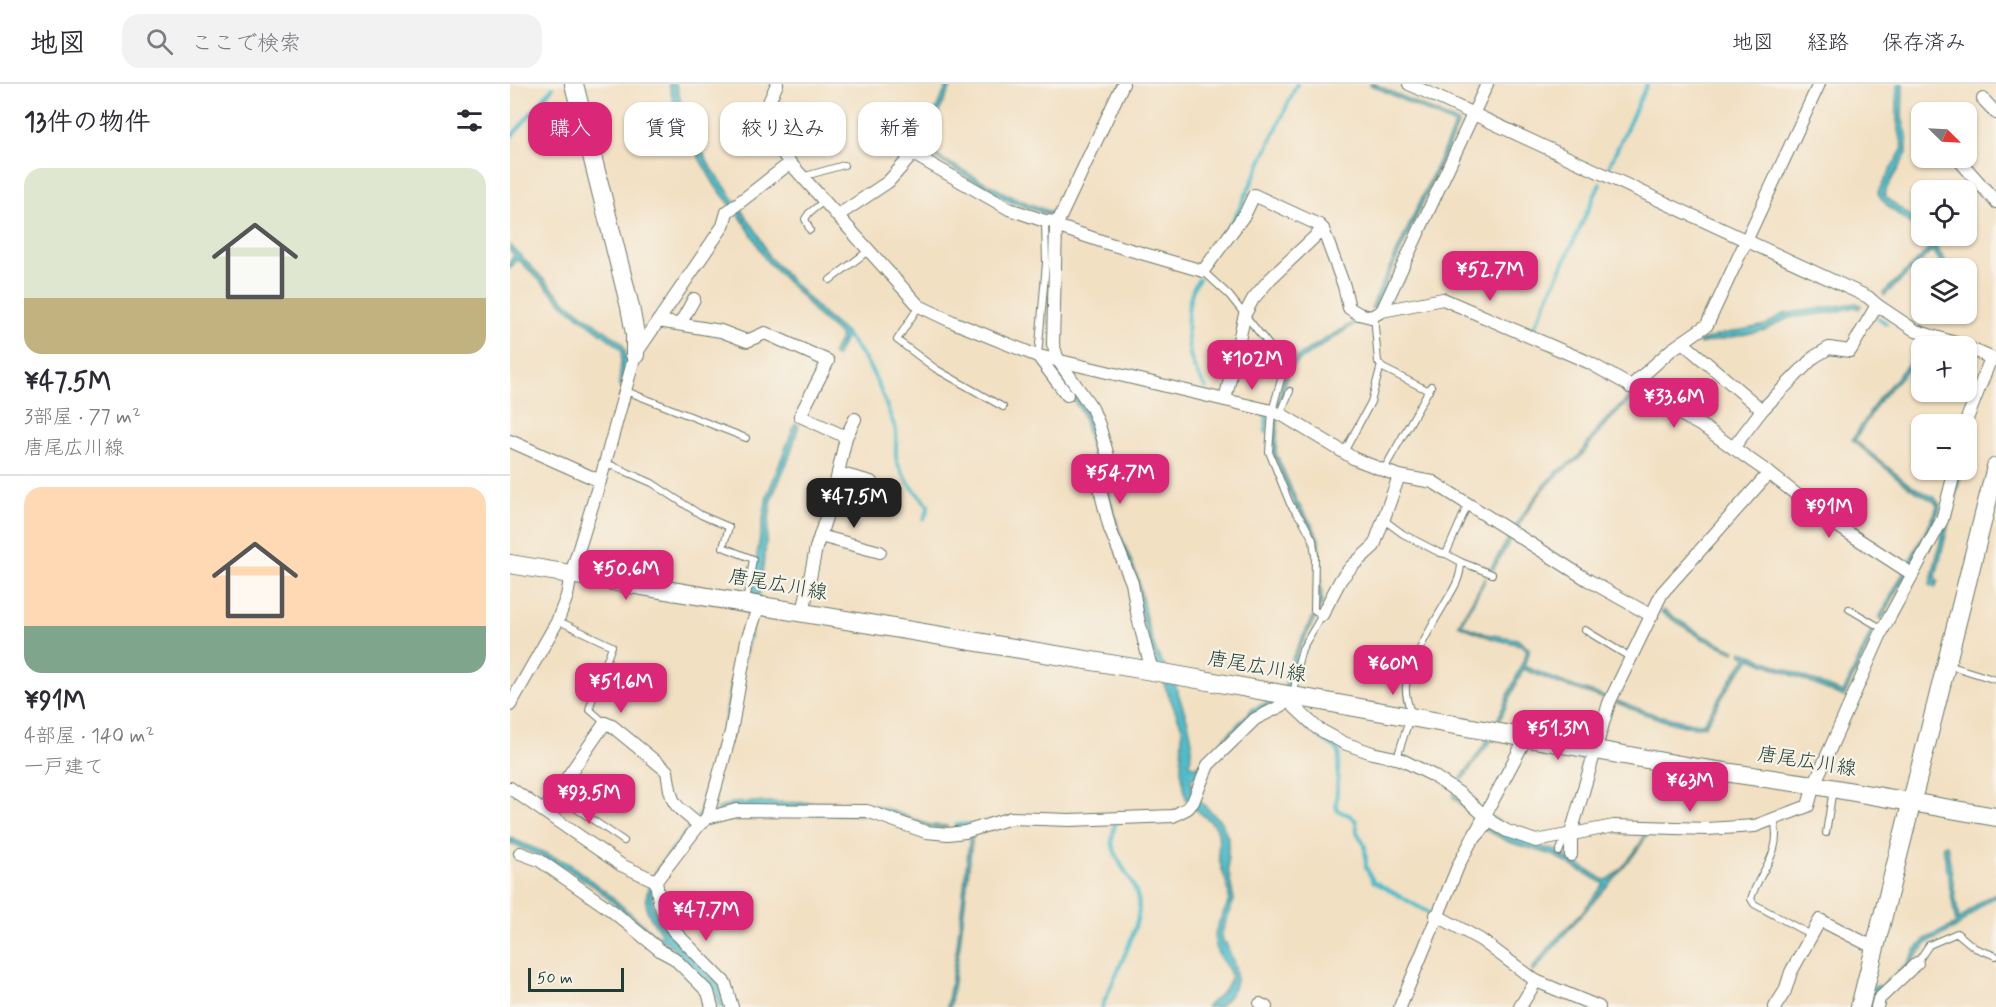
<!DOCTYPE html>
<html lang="ja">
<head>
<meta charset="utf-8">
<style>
  body { margin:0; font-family:Mynerve,"Klee One",sans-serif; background:#f2f2f3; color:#2b2b33; height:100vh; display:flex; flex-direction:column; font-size:22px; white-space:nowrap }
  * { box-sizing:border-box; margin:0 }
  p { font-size:20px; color:#7c7c81 }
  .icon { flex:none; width:33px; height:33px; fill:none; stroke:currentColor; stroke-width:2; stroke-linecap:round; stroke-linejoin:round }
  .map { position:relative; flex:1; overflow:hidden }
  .sheet { display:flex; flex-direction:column; background:#fff; width:510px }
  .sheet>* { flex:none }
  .hud { position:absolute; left:18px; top:18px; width:570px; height:54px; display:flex; gap:12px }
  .needle { width:39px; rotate:114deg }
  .buttons { position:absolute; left:1401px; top:18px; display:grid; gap:12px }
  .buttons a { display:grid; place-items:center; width:66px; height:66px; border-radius:12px; background:#fff; box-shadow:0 2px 4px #0004; font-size:30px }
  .scale { position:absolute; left:18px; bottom:15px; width:96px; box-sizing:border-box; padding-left:6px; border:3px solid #1f3d34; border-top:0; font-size:16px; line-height:21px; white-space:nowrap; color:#1f3d34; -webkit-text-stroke:4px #f7f3e8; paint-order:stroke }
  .price { position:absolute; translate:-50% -51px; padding:0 14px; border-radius:12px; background:#db2777; color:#fff; font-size:20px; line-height:39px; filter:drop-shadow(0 2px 3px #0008) }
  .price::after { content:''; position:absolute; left:50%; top:36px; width:18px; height:14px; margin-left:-9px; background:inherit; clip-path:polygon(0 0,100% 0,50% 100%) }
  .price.selected { background:#222; color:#fff }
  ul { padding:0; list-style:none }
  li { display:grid; align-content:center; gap:12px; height:318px; padding:0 24px }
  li+li { border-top:2px solid #e1e1e2 }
  li span { display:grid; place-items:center; height:186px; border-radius:18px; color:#555 }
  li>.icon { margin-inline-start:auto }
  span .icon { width:108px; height:108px; fill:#fffc; stroke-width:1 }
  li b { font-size:26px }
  h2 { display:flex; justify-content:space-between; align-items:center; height:72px; padding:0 24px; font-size:26px }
  .tag { padding:0 21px; border-radius:18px; background:#fff; box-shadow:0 2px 4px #0004; font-size:21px; line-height:54px }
  .tag.selected { background:#db2777; color:#fff }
  header { display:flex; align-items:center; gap:36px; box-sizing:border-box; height:84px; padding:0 30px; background:#fff; border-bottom:2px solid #e1e1e2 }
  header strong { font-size:28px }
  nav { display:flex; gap:33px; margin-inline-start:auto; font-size:21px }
  .search { width:420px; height:54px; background:#f2f2f3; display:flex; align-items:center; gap:15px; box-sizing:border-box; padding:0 21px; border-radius:18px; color:#7c7c81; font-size:22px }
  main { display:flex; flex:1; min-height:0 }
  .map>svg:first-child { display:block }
  .water { fill:#50bcca; stroke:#387c7f; stroke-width:1.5 }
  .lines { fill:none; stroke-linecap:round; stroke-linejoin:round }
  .stream { stroke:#50bcca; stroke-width:4 }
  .lane-casing { stroke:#697666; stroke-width:8 }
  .street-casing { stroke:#697666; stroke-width:14 }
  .secondary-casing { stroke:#697666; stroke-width:20 }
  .lane { stroke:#fff; stroke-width:6 }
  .street { stroke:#fff; stroke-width:12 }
  .secondary { stroke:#fff; stroke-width:18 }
  .labels { text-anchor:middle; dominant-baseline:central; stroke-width:4.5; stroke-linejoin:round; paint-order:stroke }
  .street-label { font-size:20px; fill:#1f3d34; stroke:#f7f3e8 }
</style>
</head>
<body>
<header>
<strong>地図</strong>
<div class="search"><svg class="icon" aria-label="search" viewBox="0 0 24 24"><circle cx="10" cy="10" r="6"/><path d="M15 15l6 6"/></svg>ここで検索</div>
<nav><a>地図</a><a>経路</a><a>保存済み</a></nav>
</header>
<main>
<section class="sheet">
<h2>13件の物件<svg class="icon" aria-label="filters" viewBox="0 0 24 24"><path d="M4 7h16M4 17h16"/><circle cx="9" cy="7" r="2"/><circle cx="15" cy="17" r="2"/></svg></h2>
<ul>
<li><span style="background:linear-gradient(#dfe7d0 70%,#c2b280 0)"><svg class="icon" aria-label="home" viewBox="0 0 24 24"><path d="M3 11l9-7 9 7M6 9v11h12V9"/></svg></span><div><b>¥47.5M</b><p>3部屋 · 77 m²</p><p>唐尾広川線</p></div></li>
<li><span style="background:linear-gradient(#ffd9b3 75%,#7fa58c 0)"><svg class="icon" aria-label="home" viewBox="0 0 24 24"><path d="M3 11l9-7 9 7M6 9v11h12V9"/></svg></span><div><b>¥91M</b><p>4部屋 · 140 m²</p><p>一戸建て</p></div></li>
</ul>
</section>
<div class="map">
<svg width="1486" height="923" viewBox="0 0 1486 923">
  <rect width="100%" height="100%" fill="#f7f3e8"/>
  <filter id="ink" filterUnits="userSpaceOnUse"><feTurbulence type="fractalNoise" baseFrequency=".0167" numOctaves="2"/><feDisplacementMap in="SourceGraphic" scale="12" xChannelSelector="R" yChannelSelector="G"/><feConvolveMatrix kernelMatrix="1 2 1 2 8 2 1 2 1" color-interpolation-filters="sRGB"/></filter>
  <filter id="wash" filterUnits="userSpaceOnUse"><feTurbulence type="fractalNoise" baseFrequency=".008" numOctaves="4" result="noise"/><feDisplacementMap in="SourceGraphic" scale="24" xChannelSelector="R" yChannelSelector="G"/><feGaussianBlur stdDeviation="1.35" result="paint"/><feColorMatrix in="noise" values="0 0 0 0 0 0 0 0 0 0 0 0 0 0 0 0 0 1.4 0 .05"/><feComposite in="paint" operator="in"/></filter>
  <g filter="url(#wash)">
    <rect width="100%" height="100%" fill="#f2e0c3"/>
    <g class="water">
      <path d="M159,0H166L177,40L200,82L247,148L259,173L313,230L337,250L326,273L322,271L331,252L308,232L293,214L255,175L245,156L230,132L206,103L185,67L167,31Z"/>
      <path d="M438,0H442L414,61V65L500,112L543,129L542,132L499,117L408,64Z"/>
      <path d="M859,0H865L949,39L864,225L861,224L945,41Z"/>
      <path d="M1387,0H1393L1392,34L1397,51V69L1374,109L1376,113L1411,141V150C1400,136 1373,124 1368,108L1393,64L1387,37Z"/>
      <path d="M1413,152H1419L1440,184H1434L1424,168L1422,167L1374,212L1373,209L1418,166L1419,161Z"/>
      <path d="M0,161L55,217L111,258C120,271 116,287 112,302L109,301L112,267L107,261L55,222L9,176H7L0,184V178L4,171L0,166Z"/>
      <path d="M1346,219L1351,221L1349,225L1345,223L1325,228L1278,234L1255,246L1190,260L1189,258L1213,250L1256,241L1273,230Z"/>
      <path d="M845,237L846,239L783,281L777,293L768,335L766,369L787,418L803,442L809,455L812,520L787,570L778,609L681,696L683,709L686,713L712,739L718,754V785L724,816L712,848L713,859H716C727,887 735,900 708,923H696C746,881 704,890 705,853C705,841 714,830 718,819C722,805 711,788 709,774C707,765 711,750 706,743C699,734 686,727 678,719L676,715L671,686L672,643L646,581L593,403L597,402L609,447L628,494L637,539L646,567L665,600L678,638L682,657L680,680L686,684L742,625L764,615L774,604L783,572L809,521L807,461L797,438L784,420L763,370L764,338L773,295L780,280L792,269Z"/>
      <path d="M1411,265V268L1406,276L1370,316L1345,356L1400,401L1425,414L1430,421L1429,427L1372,535L1369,534L1425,429L1427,421L1423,417L1398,403L1342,356L1368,315Z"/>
      <path d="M542,280L566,311L578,330L591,383H586L572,328L539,282Z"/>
      <path d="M1121,311L1123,313L1093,343L1070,374L1050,389L1032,407L1015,431L983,486L981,484L1010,434L1035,400L1046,388L1068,373L1089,343Z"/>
      <path d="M285,340L289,341L279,374L262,413L249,514L216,649L192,733L143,803C134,843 187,869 208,896C213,903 215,915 218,923H209L205,907L157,858L145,855L86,804L56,784L0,759V754L58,779L95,807L144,850L153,852L141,835L137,826L136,814L139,802L147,785L189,730L212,649L231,549L240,528V512L257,412Z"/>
      <path d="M1447,386H1452L1425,496L1428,497L1425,504L1420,501Z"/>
      <path d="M976,492L974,499L951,540L976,550L1007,555L1019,564V569L1014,582L1057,600L1097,613L1096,615L1049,600L1013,585L990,636L987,651L975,664L949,701L947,700L974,661L983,640L988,634L1017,568L1015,564L1011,561L983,555L948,541Z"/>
      <path d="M1153,526L1194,552L1225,566L1224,568L1193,555L1151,528Z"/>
      <path d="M1362,546L1365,547L1334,613L1241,574L1223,596L1195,642C1175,647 1126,627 1107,619V617L1147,631L1181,639L1193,640L1222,593L1237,573L1231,570L1232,567L1333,609Z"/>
      <path d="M943,710L1030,762L1046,767L1094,796C1107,795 1131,760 1136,748L1138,749C1128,769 1114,783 1099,800C1074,829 1047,857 1024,888L1021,886L1045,856L1072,828L1094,800L1043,771L999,758L978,747L943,713Z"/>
      <path d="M250,718L357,720L374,724L420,741L437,742V744H421L387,732L207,727L206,725L222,719Z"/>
      <path d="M463,749L450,860L440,923H437L447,862L460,750Z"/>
      <path d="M1437,760L1449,836L1471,817L1486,809V812L1471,822L1446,844L1417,859L1365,923H1358L1363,903L1373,901L1397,880L1406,865L1415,855L1446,840L1433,761Z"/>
    </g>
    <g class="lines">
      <g class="stream">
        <path d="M0,54L43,3"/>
        <path d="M1098,85L1137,0"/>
        <path d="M711,153L728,128L787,0"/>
        <path d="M689,195C674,213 675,262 684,283C688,291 692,298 696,304"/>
        <path d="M1368,234L1376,239"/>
        <path d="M1023,246L1090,100"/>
        <path d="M334,254L338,253C361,280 368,298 380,331C382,336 385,342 386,348C388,359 383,369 388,380C394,396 407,409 418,421V425L414,435"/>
        <path d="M753,330L757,333L756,348"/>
        <path d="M776,626L788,637L826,664L829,669L826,723L828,727L839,731L846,737L847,748L855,762L856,783L863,797L921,830"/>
        <path d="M445,741L458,740"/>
        <path d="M592,923C601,900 630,844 629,822C628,798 606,782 602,758C602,752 604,746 605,740"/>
      </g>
    </g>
  </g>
  <g filter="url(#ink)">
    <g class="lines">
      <g class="lane-casing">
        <g id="lane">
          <path d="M292,93L334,81"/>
          <path d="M300,146L295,135L299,129L314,117"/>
          <path d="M693,187L719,211L775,281L762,327L759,368L780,420L794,439L803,456L805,472L804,526L812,531L792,565L786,587L784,611"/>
          <path d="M320,196L358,167"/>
          <path d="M409,222L387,256L426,285L493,323"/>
          <path d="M864,231L868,278L873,284L919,307"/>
          <path d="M528,272L536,179L535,137"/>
          <path d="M116,307L236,354"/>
          <path d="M770,331L780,307"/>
          <path d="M834,368L861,318L871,281"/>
          <path d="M101,381L142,399L191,431L219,443L213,463L243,475L236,518"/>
          <path d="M873,387L921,302"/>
          <path d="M874,436L893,450L930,469L936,470"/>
          <path d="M951,478L982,490"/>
          <path d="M1339,525L1373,545"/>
          <path d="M53,539L102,562L79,625L95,639"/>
          <path d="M1075,546L1121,574"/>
          <path d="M1438,581L1486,596"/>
          <path d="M901,629C898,620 895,611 896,602C900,579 922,541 934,521C942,507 951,496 951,478L936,470L958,420"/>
          <path d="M887,674L899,636"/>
          <path d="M46,711L114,757"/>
          <path d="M1264,735C1273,771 1250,784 1241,815L1244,820L1301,851"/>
          <path d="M1316,749L1323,705"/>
          <path d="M967,756L982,739"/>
          <path d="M1049,768L1056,752"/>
          <path d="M1407,879L1419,861L1447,849L1465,864L1486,872"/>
        </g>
      </g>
      <g class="street-casing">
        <g id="street">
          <path d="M267,0L256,25L253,36L256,47L280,79L409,222L443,238L525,271L715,316L762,327L774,332L845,375L889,392L923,398L1078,496L1142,532"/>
          <path d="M613,0L546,142L543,260L548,276L582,324L589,341L601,383L597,393L588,398L600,445L622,499L628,534L642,587"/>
          <path d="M899,0L1358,213L1367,221L1406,247L1455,262"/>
          <path d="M1473,15L1486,29"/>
          <path d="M1449,76L1486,118"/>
          <path d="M327,132L378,98L403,70L499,125L535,137L548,138"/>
          <path d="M546,142L600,160L693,187L735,130L744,111L809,141L813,145"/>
          <path d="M872,227L977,0"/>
          <path d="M148,237L211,247L237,257L255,249L318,277L290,332L336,353"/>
          <path d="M170,240L184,215"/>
          <path d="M1172,258L1252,326"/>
          <path d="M1456,263L1486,276"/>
          <path d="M528,272L557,311"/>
          <path d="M1120,303L1161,266L1197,241L1309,0"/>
          <path d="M715,316L735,230L743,215L760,195L813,145L834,202L839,224L849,230L861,233L872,227L933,215L1078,278L1195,344L1259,389L1323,439L1402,490"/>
          <path d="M1455,340L1481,274"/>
          <path d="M0,357L90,397"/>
          <path d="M1223,364L1252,326L1304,273L1319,264L1340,267L1367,221"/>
          <path d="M328,389L361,398"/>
          <path d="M310,452L370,468"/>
          <path d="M293,529L306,464L323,412L336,353L345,335"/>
          <path d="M812,531L831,495L842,482L864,462L889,392"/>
          <path d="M777,616L807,644L834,659L862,669L890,675L922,691L949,709L983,739L997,747L1026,757L1104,742L1197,745L1245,742L1298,722L1304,701L1373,545L1432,436L1445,386"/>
          <path d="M0,621L47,538L57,512L61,490L92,390L125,271L213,142L217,128L280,79"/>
          <path d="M0,704L111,781L146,797"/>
          <path d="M34,727L95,639L102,642L157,687C162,722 162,719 189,741"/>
          <path d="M197,734L221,648L237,556L249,521"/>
          <path d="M10,769L29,776L101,826L151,867L164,874L198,908L202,923"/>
          <path d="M1061,771V749L1099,619L1152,509L1259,389"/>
          <path d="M926,831L971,856L1026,897L1010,923"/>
          <path d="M1026,897L1089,923"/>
          <path d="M750,920L756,923"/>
          <path d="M222,923L215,899L163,846L155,834L149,817L146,797L189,741L197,734L226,726L357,727L416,748L438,750L455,748L501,734L560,736L663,732L678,724L683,718L698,681L745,635L771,622L783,613"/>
          <path d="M890,923L949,780L1016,654"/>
          <path d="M1265,923L1275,907L1281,888L1310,836L1365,864"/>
          <path d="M1367,923L1369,915L1407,879"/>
        </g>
      </g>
      <g class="secondary-casing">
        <g id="secondary">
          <path d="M64,0L120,223L125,250V271"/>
          <path d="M0,480L648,588L1187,684L1304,701L1486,733"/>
          <path d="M1350,923L1486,383"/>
        </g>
      </g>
      <use href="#lane" class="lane"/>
      <use href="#street" class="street"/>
      <use href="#secondary" class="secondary"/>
    </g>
  </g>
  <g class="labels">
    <g class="street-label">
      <text transform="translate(268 501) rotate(10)">唐尾広川線</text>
      <text transform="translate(747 583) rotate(10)">唐尾広川線</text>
      <text transform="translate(1297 678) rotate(9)">唐尾広川線</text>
    </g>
  </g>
</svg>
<div class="buttons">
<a><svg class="needle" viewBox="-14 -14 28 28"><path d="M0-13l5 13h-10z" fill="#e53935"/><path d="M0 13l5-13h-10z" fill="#7c7c81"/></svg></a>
<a><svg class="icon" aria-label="locate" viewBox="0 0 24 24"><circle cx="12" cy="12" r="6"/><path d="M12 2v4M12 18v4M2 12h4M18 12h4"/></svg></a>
<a><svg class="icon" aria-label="layers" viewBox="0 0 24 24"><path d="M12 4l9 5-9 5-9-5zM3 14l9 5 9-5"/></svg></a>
<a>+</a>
<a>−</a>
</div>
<div class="scale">50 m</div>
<b class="price" style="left:980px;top:218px">¥52.7M</b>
<b class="price" style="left:742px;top:307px">¥102M</b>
<b class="price" style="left:1164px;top:345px">¥33.6M</b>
<b class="price" style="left:610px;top:421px">¥54.7M</b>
<b class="price selected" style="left:344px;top:445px">¥47.5M</b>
<b class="price" style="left:1319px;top:455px">¥91M</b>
<b class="price" style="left:116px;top:517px">¥50.6M</b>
<b class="price" style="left:883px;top:612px">¥60M</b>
<b class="price" style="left:111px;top:630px">¥51.6M</b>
<b class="price" style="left:1048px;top:677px">¥51.3M</b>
<b class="price" style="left:1180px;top:729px">¥63M</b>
<b class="price" style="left:79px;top:741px">¥93.5M</b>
<b class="price" style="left:196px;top:858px">¥47.7M</b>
<div class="hud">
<a class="tag selected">購入</a>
<a class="tag">賃貸</a>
<a class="tag">絞り込み</a>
<a class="tag">新着</a>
</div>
</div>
</main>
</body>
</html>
